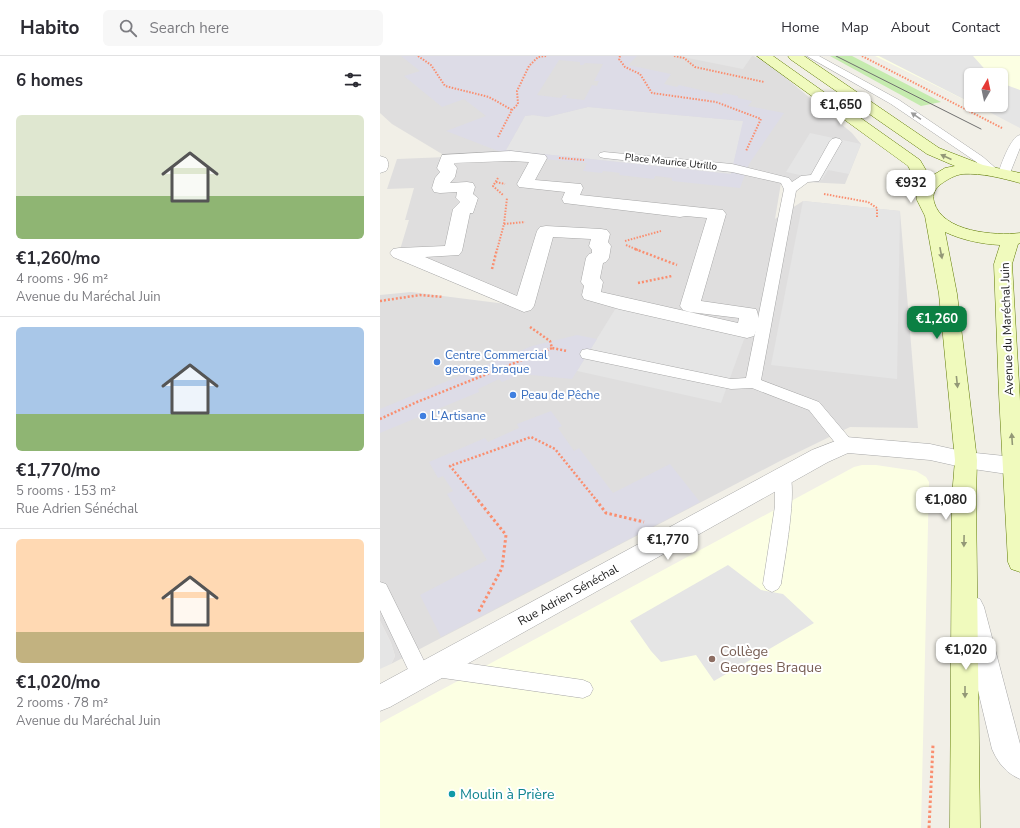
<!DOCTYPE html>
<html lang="en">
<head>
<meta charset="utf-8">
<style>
  body { margin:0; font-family:"Nunito Sans",sans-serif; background:#f7f7f7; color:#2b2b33; height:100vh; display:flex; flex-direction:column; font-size:15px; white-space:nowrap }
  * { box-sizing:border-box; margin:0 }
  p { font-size:13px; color:#7c7c81 }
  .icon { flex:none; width:22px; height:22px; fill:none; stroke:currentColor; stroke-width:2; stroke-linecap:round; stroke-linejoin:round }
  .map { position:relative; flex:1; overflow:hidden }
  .sheet { display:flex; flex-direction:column; background:#fff; width:380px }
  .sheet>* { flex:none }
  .needle { width:26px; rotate:9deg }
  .controls { position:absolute; left:584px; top:12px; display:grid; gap:8px }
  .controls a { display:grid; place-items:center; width:44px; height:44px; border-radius:6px; background:#fff; box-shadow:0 1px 3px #0004; font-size:20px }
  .price { position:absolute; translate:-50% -34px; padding:0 9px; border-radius:8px; background:#fff; color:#222; font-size:13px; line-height:26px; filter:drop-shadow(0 1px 2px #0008) }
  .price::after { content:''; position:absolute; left:50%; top:24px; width:12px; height:9px; margin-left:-6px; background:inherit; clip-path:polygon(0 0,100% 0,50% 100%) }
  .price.selected { background:#0b8043; color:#fff }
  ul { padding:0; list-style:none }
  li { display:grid; align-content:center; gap:8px; height:212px; padding:0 16px }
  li+li { border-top:1px solid #e1e1e2 }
  li span { display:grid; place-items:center; height:124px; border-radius:6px; color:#555 }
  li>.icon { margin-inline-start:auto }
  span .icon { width:72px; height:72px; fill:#fffc; stroke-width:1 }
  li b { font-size:17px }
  h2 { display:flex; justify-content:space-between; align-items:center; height:48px; padding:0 16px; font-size:17px }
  header { display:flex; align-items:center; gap:24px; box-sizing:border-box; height:56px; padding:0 20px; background:#fff; border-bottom:1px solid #e1e1e2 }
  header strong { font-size:19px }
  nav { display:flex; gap:22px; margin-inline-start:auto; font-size:14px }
  .search { width:280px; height:36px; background:#f7f7f7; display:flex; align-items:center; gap:10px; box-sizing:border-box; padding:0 14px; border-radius:6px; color:#7c7c81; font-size:15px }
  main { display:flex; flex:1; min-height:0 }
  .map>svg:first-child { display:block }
  .residential { fill:#dfdede }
  .education { fill:#fcffe3 }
  .grass { fill:#c5ebae }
  .parking { fill:#e5e5e5 }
  .plaza { fill:#dddce7; fill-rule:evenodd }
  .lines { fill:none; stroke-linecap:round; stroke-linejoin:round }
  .lane-casing { stroke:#a8a8a8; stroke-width:1 }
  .street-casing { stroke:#a8a8a8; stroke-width:1 }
  .secondary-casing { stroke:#607b05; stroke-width:1 }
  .path-far2 { stroke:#fa8e6f; stroke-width:2; stroke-dasharray:1.5 1.5; stroke-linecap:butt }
  .path-far1 { stroke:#fa8e6f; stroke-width:2.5; stroke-dasharray:2 2; stroke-linecap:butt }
  .path { stroke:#fa8e6f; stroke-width:3; stroke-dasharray:2.5 2.5; stroke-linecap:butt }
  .lane { fill:#fff; fill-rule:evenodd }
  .street { fill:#fff; fill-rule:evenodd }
  .secondary { fill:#f0fabd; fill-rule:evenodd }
  .tram { stroke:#6f6f6f; stroke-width:1 }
  .oneway { fill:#9b9b9b }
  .oneway2 { fill:#939877 }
  .shop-dot { fill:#3f7fe0; stroke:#fff; stroke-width:1.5 }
  .education-dot { fill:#8d6e63; stroke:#fff; stroke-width:1.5 }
  .culture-dot { fill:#0f9aa8; stroke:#fff; stroke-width:1.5 }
  .labels { text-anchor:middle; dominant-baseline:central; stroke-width:4; stroke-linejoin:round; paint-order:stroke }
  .far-street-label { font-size:10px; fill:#212121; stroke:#fff }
  .street-label { font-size:12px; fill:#212121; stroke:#fff }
  .shop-label { font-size:12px; fill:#366cbe; stroke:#fff; text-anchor:start }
  .near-education-label { font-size:14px; fill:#785e54; stroke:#fff; text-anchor:start }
  .near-culture-label { font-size:14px; fill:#0d838f; stroke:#fff; text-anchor:start }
</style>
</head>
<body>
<header>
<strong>Habito</strong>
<div class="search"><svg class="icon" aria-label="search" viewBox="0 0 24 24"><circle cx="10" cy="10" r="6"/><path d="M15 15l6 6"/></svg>Search here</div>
<nav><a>Home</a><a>Map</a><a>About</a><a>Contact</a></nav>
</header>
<main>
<section class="sheet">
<h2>6 homes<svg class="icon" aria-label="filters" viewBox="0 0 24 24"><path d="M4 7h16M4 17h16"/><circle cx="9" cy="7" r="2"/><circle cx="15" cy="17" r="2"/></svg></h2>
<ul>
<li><span style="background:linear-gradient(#dfe7d0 65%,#8fb573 0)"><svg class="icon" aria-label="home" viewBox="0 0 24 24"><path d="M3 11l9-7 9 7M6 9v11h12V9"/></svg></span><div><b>€1,260/mo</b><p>4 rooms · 96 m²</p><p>Avenue du Maréchal Juin</p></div></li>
<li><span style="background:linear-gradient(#a9c7e8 70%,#8fb573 0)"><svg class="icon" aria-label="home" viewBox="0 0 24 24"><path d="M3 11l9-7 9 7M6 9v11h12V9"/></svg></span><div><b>€1,770/mo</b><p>5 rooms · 153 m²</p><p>Rue Adrien Sénéchal</p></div></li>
<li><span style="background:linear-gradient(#ffd9b3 75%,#c2b280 0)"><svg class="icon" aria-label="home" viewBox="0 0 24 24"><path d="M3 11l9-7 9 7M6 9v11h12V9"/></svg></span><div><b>€1,020/mo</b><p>2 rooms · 78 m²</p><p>Avenue du Maréchal Juin</p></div></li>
</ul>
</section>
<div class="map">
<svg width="640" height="772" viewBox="0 0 640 772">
  <rect width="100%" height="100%" fill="#f1efe7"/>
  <path class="residential" d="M0,0H374L394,12L472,77L481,88L465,128L405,125L401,127L395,163L423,145L520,155L538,372L470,371L400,405L11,608L15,600L11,587L0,565V239L31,236L142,250L19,197L29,164H25L34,132L7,133L17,103L67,101L12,68L0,57Z"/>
  <g class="education">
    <path d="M495,0H640V70L621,49V19H591V47Z"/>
    <path d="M482,409H496L536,415L546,421L549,426L541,772H0V667L474,411Z"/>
  </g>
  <path class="grass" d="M450,0H472L561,46L541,50Z"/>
  <g class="parking">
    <path d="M298,0H372L363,13Z"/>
    <path d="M499,0H593L610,19H591V47Z"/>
    <path d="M621,27L640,34V72L596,49H621Z"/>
    <path d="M208,51L364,65L351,118L126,94L145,60L153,59L167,61Z"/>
    <path d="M430,77L481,88L469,118L448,114L442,124L406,116Z"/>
    <path d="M423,145L520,155L517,323L391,309Z"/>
    <path d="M239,247L367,275L341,347L197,315Z"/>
    <path d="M348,509L381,534L403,538L434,567L334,625L316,599L281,606L271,595L250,565Z"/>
    <path d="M0,565L11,587L15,600L11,608L0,613Z"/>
  </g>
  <g class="plaza">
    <path d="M21,0H257L248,9L291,18L284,28L297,31L299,29L342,39L343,37L358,40V42L372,45L368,50L404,57L369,108L360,132L292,125V122L275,120L274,123L239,119L240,117L233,116L223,115L222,117L203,115L207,107L131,100L66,75L106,60L84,43L62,51L24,20L40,15ZM179,4L200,6V9H203L205,7L223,8L214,25H219L218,27L217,30L212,29L204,44L186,42L187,39H183L181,42L157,39ZM208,51L363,65L351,118L126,94L145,60L153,59L167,61Z"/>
    <path d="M197,279L217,283L192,323L141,318L122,326L119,323L98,333L99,336L0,377V353L152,290Z"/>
    <path d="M171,355L182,370L178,372L194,395L199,392L233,437L290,408L320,446L61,581L40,539L107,504L67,438L73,435L63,420L58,422L49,406L105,382L108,386L139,372L137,368Z"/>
  </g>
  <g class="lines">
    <g class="lane-casing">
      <g id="lane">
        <path d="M427,0H439L519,44L603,101L619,115C622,106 631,81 640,79V92L630,117L628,120H620L619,115L613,119L609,117L595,105L511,48Z"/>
        <path d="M456,82L460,83L462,85L439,125L428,126L416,135L381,324L439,346L472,385L474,389L472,393L466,395L460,393L429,354L372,332L351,333L202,302L200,298L202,294L207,293L351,323L366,322L404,133L401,127L352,116L224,102L220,101L218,99L220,97L224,96L352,108L409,122L412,126L421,120L431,119L450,85L452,83Z"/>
        <path d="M403,414L409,416C418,432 404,506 401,528L398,533L392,536L386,533L383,528L395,450V420L397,416Z"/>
        <path d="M0,526L6,528L47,611L49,606L56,603L203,624L210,627L213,633L210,639L203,642L56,621L50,619L48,626L41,629L34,626L0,554Z"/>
      </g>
    </g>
    <g class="street-casing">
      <g id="street">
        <path d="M131,95L165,99L167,102L155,124L201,128L203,132L200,139L343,154L346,158L321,245L376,253C380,260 378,272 374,280L367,282L239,253L204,243L202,239L204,230L201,226L206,202L209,198L212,197V194L209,190L211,183L173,181L154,250L151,254L144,256L13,201L10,197L13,193L19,192L65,190L73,153L80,146L76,142L77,136L60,137L54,136L52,132L55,122L60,116L57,112L62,99ZM131,105L149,106L137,128L139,131L185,136L182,143L184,147L300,161L306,160L327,162L300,250L303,254L310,256L359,262L358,267L221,236L223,226L220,222L223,207L226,206L229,202L231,190L228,186L230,178L227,174L221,173L166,170L160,171L157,175L137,240L45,201L79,199L82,195L90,157H93L98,142L93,138L95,131L93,127L87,126L70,127L75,121L77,112L74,108L75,107Z"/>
        <path d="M0,100L6,102C9,106 9,111 6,115L0,117Z"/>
        <path d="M466,381L550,388L586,396L634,401L640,403V417L634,419L586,412L550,404L468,397L448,406L10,651L0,655V628L432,394Z"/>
        <path d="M591,540L600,543L604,551L640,688V723C626,717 618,707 612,693L578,551L582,543Z"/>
      </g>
    </g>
    <g class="secondary-casing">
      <path id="secondary" d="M377,0H393L540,104L550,121L565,112L575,110L547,98L410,3L408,0H424L559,92L603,109L640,117V127C621,122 603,117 583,118C575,119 568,123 561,128C555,133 552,138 554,146C562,176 615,180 640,177V187L638,188L632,208L640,345V516L631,513L628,506L619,338L614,208L620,189C601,188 582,184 565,176L577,238L597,404L596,441L600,772H570L572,441L575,404L559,238L545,160L537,144V138L540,132L528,110Z"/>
    </g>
    <g class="path-far2">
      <path d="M38,0L51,9L65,30L109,41L132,54"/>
      <path d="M240,0L239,3L245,11L260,18L272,37L336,46L381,63L366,95"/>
      <path d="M294,0L304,2L315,11L384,26"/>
      <path d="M482,0L622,72"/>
      <path d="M118,81L132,54L138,48L137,35L149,10L158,1L166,0"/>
      <path d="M179,102L204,104"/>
      <path d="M118,122L113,130L123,139"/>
      <path d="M116,126L125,128"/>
      <path d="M444,138L488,146L497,152V161"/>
      <path d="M124,168L145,166"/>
      <path d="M245,185L281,175"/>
      <path d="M246,189L258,194"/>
      <path d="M117,194L124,168L127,142"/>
    </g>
    <g class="path-far1">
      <path d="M255,193L297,209"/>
      <path d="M112,213L117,193"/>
      <path d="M258,227L292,220"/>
      <path d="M0,245L40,239L63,241"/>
      <path d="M150,271L170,285L172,292L187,295"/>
      <path d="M0,363L37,346L172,292"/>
      <path d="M99,445L70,410L151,381L175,393L217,445"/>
    </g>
    <g class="path">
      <path d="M98,444L126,479L122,512L98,557"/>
      <path d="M216,444L226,457L264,466"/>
      <path d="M549,772L553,689"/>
    </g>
    <use href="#lane" class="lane"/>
    <use href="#street" class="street"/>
    <use href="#secondary" class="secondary"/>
    <path class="tram" d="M456,0L601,73"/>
  </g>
  <defs><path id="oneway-solid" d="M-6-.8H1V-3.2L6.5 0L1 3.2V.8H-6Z"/></defs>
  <use class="oneway" href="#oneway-solid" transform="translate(536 60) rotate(-146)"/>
  <g class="oneway2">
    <use href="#oneway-solid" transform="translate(566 101) rotate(-156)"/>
    <use href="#oneway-solid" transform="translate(561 197) rotate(79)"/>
    <use href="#oneway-solid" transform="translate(577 326) rotate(84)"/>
    <use href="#oneway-solid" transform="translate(632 383) rotate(-94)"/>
    <use href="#oneway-solid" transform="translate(584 485) rotate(91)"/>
    <use href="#oneway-solid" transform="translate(585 636) rotate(90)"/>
  </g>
  <g class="shop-dot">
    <circle cx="57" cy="306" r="4"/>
    <circle cx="133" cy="339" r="4"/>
    <circle cx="43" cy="360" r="4"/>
  </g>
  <circle class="education-dot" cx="332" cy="603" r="4"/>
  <circle class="culture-dot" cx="72" cy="738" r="4"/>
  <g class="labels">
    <g class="far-street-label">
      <text transform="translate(291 106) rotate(6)">Place Maurice Utrillo</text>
    </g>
    <g class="street-label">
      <text transform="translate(627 273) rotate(-92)">Avenue du Maréchal Juin</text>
      <text transform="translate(188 539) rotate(-29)">Rue Adrien Sénéchal</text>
    </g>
    <g class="shop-label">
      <text x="65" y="299">Centre Commercial<tspan x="65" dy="14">georges braque</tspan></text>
      <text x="141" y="339">Peau de Pêche</text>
      <text x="51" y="360">L'Artisane</text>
    </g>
    <g class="near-education-label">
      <text x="340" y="595">Collège<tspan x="340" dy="16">Georges Braque</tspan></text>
    </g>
    <g class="near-culture-label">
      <text x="80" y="738">Moulin à Prière</text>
    </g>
  </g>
</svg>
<div class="controls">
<a><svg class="needle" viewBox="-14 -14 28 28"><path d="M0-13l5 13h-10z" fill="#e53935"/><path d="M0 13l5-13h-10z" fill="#7c7c81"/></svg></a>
</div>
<b class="price" style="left:461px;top:70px">€1,650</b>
<b class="price" style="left:531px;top:148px">€932</b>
<b class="price selected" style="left:557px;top:284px">€1,260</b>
<b class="price" style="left:566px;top:465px">€1,080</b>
<b class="price" style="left:288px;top:505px">€1,770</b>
<b class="price" style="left:586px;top:615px">€1,020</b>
</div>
</main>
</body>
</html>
